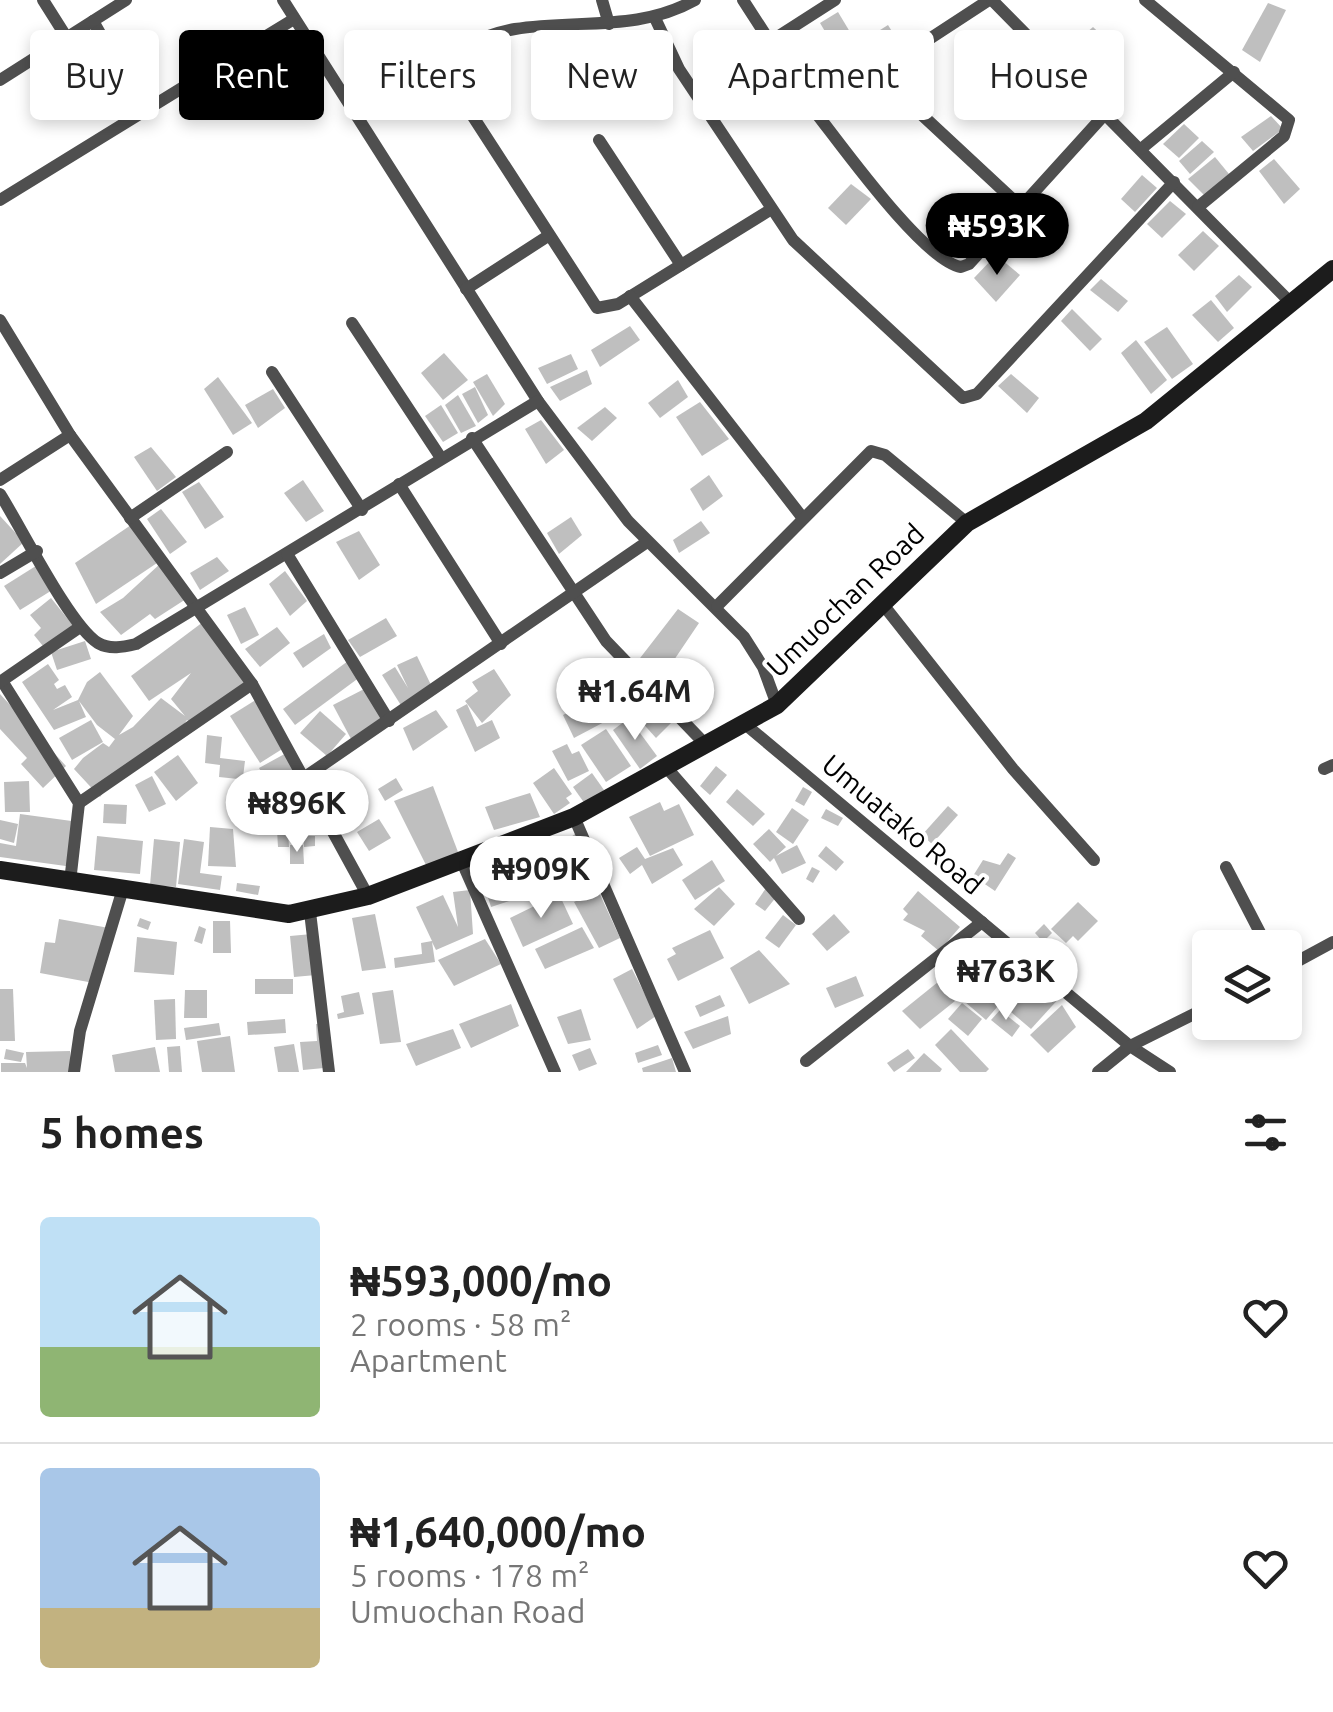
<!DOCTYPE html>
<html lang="en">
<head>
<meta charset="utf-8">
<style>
  body { margin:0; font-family:Ubuntu,sans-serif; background:#f2f2f2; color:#222; height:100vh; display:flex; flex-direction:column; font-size:38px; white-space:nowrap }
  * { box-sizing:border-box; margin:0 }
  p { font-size:32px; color:#767676 }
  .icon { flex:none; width:55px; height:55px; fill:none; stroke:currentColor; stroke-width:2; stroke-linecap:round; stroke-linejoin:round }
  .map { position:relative; height:1072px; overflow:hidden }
  .drawer { display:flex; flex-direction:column; background:#fff; flex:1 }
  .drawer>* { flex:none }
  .banner { position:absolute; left:30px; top:30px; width:1275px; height:90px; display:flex; gap:20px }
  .controls { position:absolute; left:1192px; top:930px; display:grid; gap:20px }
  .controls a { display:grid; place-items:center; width:110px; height:110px; border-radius:10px; background:#fff; box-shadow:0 5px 15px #0003; font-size:50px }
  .price { position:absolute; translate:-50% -85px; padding:0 22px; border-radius:35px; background:#fff; color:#222; font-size:32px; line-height:65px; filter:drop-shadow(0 2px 5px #0008) }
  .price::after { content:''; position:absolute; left:50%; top:60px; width:30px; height:22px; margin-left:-15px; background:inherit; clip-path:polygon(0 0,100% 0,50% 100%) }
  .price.active { background:#000; color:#fff }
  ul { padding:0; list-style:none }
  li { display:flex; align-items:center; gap:30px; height:250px; padding:0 40px }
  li+li { border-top:2px solid #e0e0e0 }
  li span { display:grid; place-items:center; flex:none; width:280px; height:200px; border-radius:10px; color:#555 }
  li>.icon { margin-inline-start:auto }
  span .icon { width:120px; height:120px; fill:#fffc; stroke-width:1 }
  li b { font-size:42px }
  h2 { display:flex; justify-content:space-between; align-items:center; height:120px; padding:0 40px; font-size:42px }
  .chip { padding:0 35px; border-radius:10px; background:#fff; box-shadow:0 5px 15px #0003; font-size:35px; line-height:90px }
  .chip.active { background:#000; color:#fff }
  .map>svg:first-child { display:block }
  .building { fill:#bfbfbf }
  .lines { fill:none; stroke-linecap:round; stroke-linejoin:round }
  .street { stroke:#4f4f4f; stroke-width:12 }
  .secondary { stroke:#1c1c1c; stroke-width:18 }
  .labels { text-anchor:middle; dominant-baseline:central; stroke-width:8; stroke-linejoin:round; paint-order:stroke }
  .street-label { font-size:28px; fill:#000; stroke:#fff }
</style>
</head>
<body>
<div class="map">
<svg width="1333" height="1072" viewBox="0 0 1333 1072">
  <rect width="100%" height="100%" fill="#fff"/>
  <g class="building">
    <path d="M1268,3L1286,10L1260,62L1242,50Z"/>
    <path d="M838,12L856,42L839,55L820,23Z"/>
    <path d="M888,25L901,46L883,58L869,37Z"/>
    <path d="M1093,27L1115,48L1084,74L1061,55Z"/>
    <path d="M1271,116L1283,129L1253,151L1241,137Z"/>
    <path d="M1184,124L1199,138L1179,158L1163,144Z"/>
    <path d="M1202,141L1214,152L1190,174L1179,161Z"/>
    <path d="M1215,157L1229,174L1205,196L1188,179Z"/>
    <path d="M1274,159L1300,189L1284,204L1259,171Z"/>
    <path d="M1142,175L1157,188L1135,212L1121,199Z"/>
    <path d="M851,184L871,199L846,225L828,208Z"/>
    <path d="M1170,201L1186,214L1162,238L1147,224Z"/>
    <path d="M968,219L980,230L952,253L941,240Z"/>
    <path d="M1203,231L1219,246L1194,271L1178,255Z"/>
    <path d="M996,255L1020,275L996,302L974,278Z"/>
    <path d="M1239,275L1252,287L1227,312L1215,296Z"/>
    <path d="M1101,279L1128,301L1118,312L1090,290Z"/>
    <path d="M1211,300L1234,328L1218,342L1192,315Z"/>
    <path d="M1072,309L1102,339L1090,351L1061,321Z"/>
    <path d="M630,326L640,340L600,367L591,350Z"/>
    <path d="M1167,327L1193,364L1172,379L1144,342Z"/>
    <path d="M1136,340L1167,380L1151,394L1121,353Z"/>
    <path d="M444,353L468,380L443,400L421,373Z"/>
    <path d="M571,354L578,369L547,384L538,368Z"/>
    <path d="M587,370L592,384L560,401L550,387Z"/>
    <path d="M487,374L505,404L493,416L473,382Z"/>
    <path d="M1011,374L1039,398L1027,413L998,386Z"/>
    <path d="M218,377L252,423L233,435L204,389Z"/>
    <path d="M678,380L688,397L660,418L648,403Z"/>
    <path d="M475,387L488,415L478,423L462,394Z"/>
    <path d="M273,389L285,408L258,428L245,405Z"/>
    <path d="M458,395L476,426L461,433L445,405Z"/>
    <path d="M700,402L729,439L702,456L676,417Z"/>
    <path d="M441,405L458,433L443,442L425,416Z"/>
    <path d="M605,407L617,418L592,441L577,428Z"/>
    <path d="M541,420L564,450L546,464L525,429Z"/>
    <path d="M151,447L176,477L157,491L134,457Z"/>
    <path d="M709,475L723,496L703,511L690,489Z"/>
    <path d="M303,480L324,511L306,522L284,493Z"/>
    <path d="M199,482L224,517L205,529L182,492Z"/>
    <path d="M161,509L187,542L170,554L147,519Z"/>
    <path d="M0,516L24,542L0,564Z"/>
    <path d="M571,517L582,535L559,554L547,533Z"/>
    <path d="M701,521L710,533L679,553L673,540Z"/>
    <path d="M131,525L157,563L96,604L75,563Z"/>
    <path d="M359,531L380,565L359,580L336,542Z"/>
    <path d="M217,557L229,571L200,590L190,573Z"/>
    <path d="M161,563L186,599L155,619L150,614L121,635L100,612L123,598Z"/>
    <path d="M39,564L54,589L20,610L4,586Z"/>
    <path d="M285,571L307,601L290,616L269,584Z"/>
    <path d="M51,598L75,628L47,651L34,635L41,628L30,615Z"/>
    <path d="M245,607L259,635L241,644L227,615Z"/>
    <path d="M678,609L699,623L674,660L685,670L671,690L637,662Z"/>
    <path d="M386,618L397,636L360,657L348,640Z"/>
    <path d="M203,622L248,681L191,723L187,720L178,732L112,781L100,797L74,769L83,758L103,743L109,747L115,739L97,725L79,701L86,717L54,730L22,682L48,664L59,680L54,684L57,689L65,685L72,697L53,710L78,700L87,682L100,672L133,716L119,735L133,727L161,698L185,716L171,699L191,673L149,701L131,676Z"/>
    <path d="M277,627L290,643L260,667L245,649Z"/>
    <path d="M324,634L331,648L303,668L293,653Z"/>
    <path d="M85,641L91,659L57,670L51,652Z"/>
    <path d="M417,656L432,687L402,707L382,675L395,667L408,688L397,665Z"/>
    <path d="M348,661L360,677L295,725L283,709Z"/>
    <path d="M494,669L511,695L482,723L465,701L478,691L472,682Z"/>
    <path d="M370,686L388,720L351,739L333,705Z"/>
    <path d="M0,694L66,766L43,788L21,764L27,758L0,729Z"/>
    <path d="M647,695L673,721L656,738L630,709Z"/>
    <path d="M597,697L608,720L574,738L563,715Z"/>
    <path d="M257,699L287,746L260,763L230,716Z"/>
    <path d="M467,704L477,727L492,720L500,738L475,752L456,710Z"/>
    <path d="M436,710L448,727L413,751L403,728Z"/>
    <path d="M320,711L346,734L327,756L300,733Z"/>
    <path d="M629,718L657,756L640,769L613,730Z"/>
    <path d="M91,720L103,742L72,760L59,738Z"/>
    <path d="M606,729L631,766L606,782L581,745Z"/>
    <path d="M207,735L222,737L220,758L245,761L243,777L258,770L272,798L239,814L233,802L247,795L238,779L219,777L220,765L205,763Z"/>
    <path d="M567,744L572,754L579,751L589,771L568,781L552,751Z"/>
    <path d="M290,751L319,801L310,806L320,804L322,816L312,818L309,806L306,808L296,792L279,802L259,768Z"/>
    <path d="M178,755L198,783L176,801L154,772Z"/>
    <path d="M716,766L727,775L710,795L700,786Z"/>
    <path d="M554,768L572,794L566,798L570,803L554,814L533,783Z"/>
    <path d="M592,773L604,790L585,804L573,787Z"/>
    <path d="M152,776L166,804L149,812L135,785Z"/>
    <path d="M396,778L403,790L385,801L378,789Z"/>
    <path d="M29,781L30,812H5L4,782Z"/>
    <path d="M433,786L458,852L427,867L394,801Z"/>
    <path d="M803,787L812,792L804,806L795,801Z"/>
    <path d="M737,789L765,814L753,826L726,802Z"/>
    <path d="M530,793L540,817L494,830L485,807Z"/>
    <path d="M660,802L664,811L679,804L694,835L650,856L629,817Z"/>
    <path d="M104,804L127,805L126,824L103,823Z"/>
    <path d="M948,806L958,815L932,844L922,835Z"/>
    <path d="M792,808L809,820L793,844L776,832Z"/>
    <path d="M826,809L843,818L838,826L821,818Z"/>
    <path d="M20,814L79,822L73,867L0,857V843L16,846Z"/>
    <path d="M379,819L391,838L369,851L357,832Z"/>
    <path d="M0,820L18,824L14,843L0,839Z"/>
    <path d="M210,827L233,829L236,867L208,866Z"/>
    <path d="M769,829L786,847L776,856L797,845L806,863L782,874L774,858L770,862L753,844Z"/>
    <path d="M277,830H288L289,847H278Z"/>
    <path d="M575,834L582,842L566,854L559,846Z"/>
    <path d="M97,836L143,841L140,874L94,870Z"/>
    <path d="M303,836H315V846L304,847Z"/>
    <path d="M154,839L180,842L176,887L150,885Z"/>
    <path d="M184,839L204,842L200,873L222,876L220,890L178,884Z"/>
    <path d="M290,845H303L304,864H290Z"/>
    <path d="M826,846L844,862L836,871L818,856Z"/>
    <path d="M637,847L645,859L673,848L683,865L652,884L642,865L630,874L619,858Z"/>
    <path d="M1008,853L1016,858L995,891L973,876L983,860L1000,865Z"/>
    <path d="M712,860L725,881L695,900L682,880Z"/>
    <path d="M540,861L552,887L491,907L483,882Z"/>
    <path d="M812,867L820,871L813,883L806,879Z"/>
    <path d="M237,883L260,886L258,895L236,891Z"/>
    <path d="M719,887L735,904L714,926L694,909Z"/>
    <path d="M766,888L777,896L765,911L755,904Z"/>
    <path d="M470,890L473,934L436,950L432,942L435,962L395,968L394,958L422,954L421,943L432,941L416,907L443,895L458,927L453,892Z"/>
    <path d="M598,890L620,938L599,948L574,902Z"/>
    <path d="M918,891L960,927L939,951L921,936L925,931L903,920L908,914L903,909Z"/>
    <path d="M559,894L573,924L523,947L510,918Z"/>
    <path d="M1078,902L1098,921L1078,941L1073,936L1066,943L1051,929Z"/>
    <path d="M375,914L386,968L362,971L352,918Z"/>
    <path d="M834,914L850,932L827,951L812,934Z"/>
    <path d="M783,915L796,925L779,948L765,938Z"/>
    <path d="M140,918L151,922L148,930L137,926Z"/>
    <path d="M59,919L109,928L99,984L40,973L45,942L55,943Z"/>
    <path d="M213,921H230L231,953H213Z"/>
    <path d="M1044,924L1052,933L1043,942L1035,933Z"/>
    <path d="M199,926L206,929L202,944L194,941Z"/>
    <path d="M582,927L594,948L545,969L535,949Z"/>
    <path d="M710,930L724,958L678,981L667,959L676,954L672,948Z"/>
    <path d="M312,934L316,975L294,977L290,936Z"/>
    <path d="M137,937L177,942L174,975L134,972Z"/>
    <path d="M485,939L501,964L454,986L438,960Z"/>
    <path d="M759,950L790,984L749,1004L730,968Z"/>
    <path d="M632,969L656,1016L637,1029L613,979Z"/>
    <path d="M1035,971L1062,995L1031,1029L1004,1006Z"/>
    <path d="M856,976L864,996L835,1008L826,988Z"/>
    <path d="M943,978L960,997L920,1029L902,1011Z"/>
    <rect x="255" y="979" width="38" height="15"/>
    <path d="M983,981L1004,999L986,1020L965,1002Z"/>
    <path d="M0,989H13L15,1041H0Z"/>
    <path d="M185,990H207V1018H184Z"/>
    <path d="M393,990L401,1042L380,1044L372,993Z"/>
    <path d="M359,992L364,1014L338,1019L337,1014L344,1012L341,996Z"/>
    <path d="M720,995L725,1006L700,1017L695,1006Z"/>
    <path d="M175,999L176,1039L156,1040L154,1000Z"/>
    <path d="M962,1003L982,1019L968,1036L948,1019Z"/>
    <path d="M511,1004L519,1026L471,1048L459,1024Z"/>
    <path d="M1062,1005L1076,1027L1048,1053L1030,1035Z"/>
    <path d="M581,1009L591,1040L568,1044L557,1017Z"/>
    <path d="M1000,1010L1020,1026L1012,1037L991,1020Z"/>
    <path d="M728,1016L731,1034L693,1049L684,1032Z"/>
    <path d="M285,1019L286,1033L248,1035L247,1022Z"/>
    <path d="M219,1023L221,1035L186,1040L184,1028Z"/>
    <path d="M328,1023L324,1068L303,1070L300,1042L317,1041L316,1024Z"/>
    <path d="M453,1029L461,1048L416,1066L406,1044Z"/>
    <path d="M951,1029L989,1069L986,1072H960L935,1045Z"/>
    <path d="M230,1036L235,1072H202L197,1041Z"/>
    <path d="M294,1044L299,1072H278L274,1047Z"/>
    <path d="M658,1045L662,1055L638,1063L635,1053Z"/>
    <path d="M180,1046L182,1072H169L167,1047Z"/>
    <path d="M155,1047L160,1072H115L112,1055Z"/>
    <path d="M590,1048L597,1064L579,1071L572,1055Z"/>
    <path d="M6,1049L24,1053L21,1062L4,1059Z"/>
    <path d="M908,1049L915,1058L894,1072L887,1063Z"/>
    <path d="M70,1051L71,1072H1V1063H25L27,1068L26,1052Z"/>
    <path d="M924,1053L942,1069L940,1072H906Z"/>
    <path d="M672,1058L676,1072H643L642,1068Z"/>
  </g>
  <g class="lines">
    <g class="street">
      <path d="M43,0L67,38"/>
      <path d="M283,0L538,401L628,521L744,637L763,667L777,705"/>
      <path d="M602,0L609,24"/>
      <path d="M743,0L816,113L989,0"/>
      <path d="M992,0L1292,304"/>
      <path d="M1145,0L1289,120L1284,136L1198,207"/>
      <path d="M655,18L679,69L793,240L963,398L977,394L1174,182"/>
      <path d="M93,21L144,111"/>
      <path d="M771,41L835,0"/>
      <path d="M437,61L597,308L618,304L770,210"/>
      <path d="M879,75L1021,207"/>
      <path d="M0,80L126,0"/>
      <path d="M352,113C402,83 457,39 515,29C577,19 638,32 695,0"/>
      <path d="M816,113C842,146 924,261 961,267L969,264L1105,114"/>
      <path d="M599,140L681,265"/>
      <path d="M1141,149L1234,72"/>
      <path d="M0,200L294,19"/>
      <path d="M466,289L548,236"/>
      <path d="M630,296L802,517"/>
      <path d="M0,320L70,435L252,684L368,896"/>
      <path d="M352,323L441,458"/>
      <path d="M272,372L362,510"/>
      <path d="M472,438L606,641L707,746"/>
      <path d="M0,480L70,435"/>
      <path d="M399,484L501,644"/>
      <path d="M0,494C21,527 70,626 98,643C110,650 123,647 136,644L538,401"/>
      <path d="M130,518L227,452"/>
      <path d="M287,554L389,721"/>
      <path d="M0,573L37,551"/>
      <path d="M881,602L1013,769L1094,860"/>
      <path d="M717,606L871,451L885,455L967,523"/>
      <path d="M2,681L79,803L70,882"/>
      <path d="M0,682L80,627"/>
      <path d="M746,725L1130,1046L1170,1072"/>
      <path d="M666,767L799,919"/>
      <path d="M1324,769L1333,765"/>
      <path d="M305,777L647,542"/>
      <path d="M79,803L252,684"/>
      <path d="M574,817L685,1072"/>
      <path d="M462,862L555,1072"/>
      <path d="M1226,867L1268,948"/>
      <path d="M310,912L329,1072"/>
      <path d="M1285,968L1333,942"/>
      <path d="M806,1061L982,922"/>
      <path d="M74,1072L80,1031L122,892"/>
      <path d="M1098,1072L1130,1046L1210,1006"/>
    </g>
    <path class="secondary" d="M0,870L289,914L368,896L574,817L777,705L967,523L1146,421L1333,269"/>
  </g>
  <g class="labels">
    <g class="street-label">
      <text transform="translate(845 600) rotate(-44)">Umuochan Road</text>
      <text transform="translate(903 824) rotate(40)">Umuatako Road</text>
    </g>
  </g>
</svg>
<div class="controls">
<a><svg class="icon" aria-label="layers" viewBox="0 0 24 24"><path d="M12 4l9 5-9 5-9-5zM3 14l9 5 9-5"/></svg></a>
</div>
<b class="price active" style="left:997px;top:278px">₦593K</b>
<b class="price" style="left:635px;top:743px">₦1.64M</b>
<b class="price" style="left:297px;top:855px">₦896K</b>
<b class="price" style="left:541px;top:921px">₦909K</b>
<b class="price" style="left:1006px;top:1023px">₦763K</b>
<div class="banner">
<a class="chip">Buy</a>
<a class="chip active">Rent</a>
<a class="chip">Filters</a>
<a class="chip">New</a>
<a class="chip">Apartment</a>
<a class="chip">House</a>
</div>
</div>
<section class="drawer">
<h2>5 homes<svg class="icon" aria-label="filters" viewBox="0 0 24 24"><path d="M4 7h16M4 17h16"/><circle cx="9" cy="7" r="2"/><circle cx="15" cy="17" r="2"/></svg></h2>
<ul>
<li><span style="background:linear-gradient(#bfe0f5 65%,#8fb573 0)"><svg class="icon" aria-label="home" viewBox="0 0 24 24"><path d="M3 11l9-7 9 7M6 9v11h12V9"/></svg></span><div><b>₦593,000/mo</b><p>2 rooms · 58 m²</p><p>Apartment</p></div><svg class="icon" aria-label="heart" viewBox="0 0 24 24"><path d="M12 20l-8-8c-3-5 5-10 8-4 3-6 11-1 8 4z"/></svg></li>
<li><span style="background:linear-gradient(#a9c7e8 70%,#c2b280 0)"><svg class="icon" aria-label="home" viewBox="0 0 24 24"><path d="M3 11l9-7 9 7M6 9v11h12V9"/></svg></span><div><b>₦1,640,000/mo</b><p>5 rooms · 178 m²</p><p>Umuochan Road</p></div><svg class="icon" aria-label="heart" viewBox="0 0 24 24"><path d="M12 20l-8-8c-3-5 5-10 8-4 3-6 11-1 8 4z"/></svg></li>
</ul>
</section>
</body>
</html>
